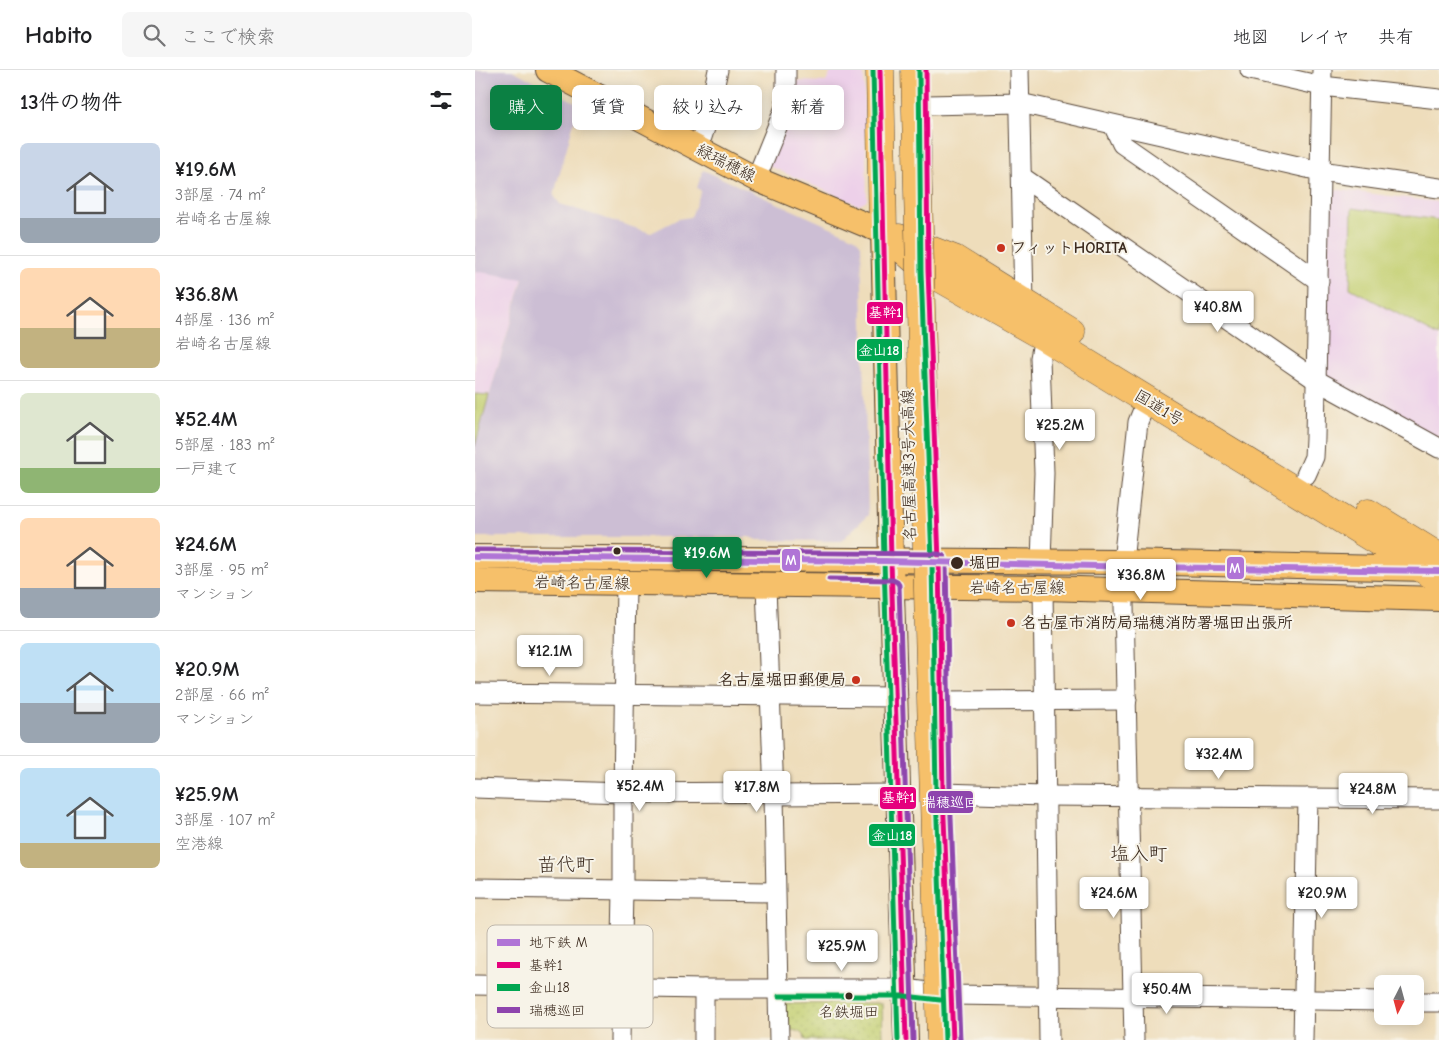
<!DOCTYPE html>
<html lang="ja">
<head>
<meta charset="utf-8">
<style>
  body { margin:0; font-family:"Comic Neue","Klee One",sans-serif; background:#f6f6f6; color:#202124; height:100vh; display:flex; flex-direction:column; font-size:19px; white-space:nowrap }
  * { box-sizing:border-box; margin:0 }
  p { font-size:16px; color:#757577 }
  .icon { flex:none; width:28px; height:28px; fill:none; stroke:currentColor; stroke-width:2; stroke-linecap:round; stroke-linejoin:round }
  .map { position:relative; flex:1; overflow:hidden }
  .details { display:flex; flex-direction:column; background:#fff; width:475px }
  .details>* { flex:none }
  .banner { position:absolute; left:15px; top:15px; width:475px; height:45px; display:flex; gap:10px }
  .needle { width:32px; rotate:186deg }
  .controls { position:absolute; left:899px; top:905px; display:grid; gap:10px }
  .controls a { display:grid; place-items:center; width:50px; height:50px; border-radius:8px; background:#fff; box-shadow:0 2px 12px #0003; font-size:25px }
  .price { position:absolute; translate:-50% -42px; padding:0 11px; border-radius:5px; background:#fff; color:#222; font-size:16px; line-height:32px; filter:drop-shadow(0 1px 2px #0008) }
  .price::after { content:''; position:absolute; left:50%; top:30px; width:15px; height:11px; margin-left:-8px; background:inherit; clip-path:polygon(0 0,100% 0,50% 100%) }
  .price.active { background:#0b8043; color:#fff }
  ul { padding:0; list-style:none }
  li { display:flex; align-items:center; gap:15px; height:125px; padding:0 20px }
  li+li { border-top:1px solid #e0e0e0 }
  li span { display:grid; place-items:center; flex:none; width:140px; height:100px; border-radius:8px; color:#555 }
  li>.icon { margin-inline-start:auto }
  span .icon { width:60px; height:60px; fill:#fffc; stroke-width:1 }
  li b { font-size:21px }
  h2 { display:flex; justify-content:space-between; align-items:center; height:60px; padding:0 20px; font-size:21px }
  .chip { padding:0 18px; border-radius:8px; background:#fff; box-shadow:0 2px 12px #0003; font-size:18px; line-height:45px }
  .chip.active { background:#0b8043; color:#fff }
  header { display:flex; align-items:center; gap:30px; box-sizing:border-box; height:70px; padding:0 25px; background:#fff; border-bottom:1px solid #e0e0e0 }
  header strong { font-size:24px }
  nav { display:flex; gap:28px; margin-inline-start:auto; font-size:18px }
  .search { width:350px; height:45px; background:#f6f6f6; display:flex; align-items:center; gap:12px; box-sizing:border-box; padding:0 18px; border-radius:8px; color:#757577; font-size:19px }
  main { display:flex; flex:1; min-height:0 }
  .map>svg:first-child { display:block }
  .built { fill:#edd0e9 }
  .industrial { fill:#ccbed4 }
  .grass { fill:url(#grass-dots); stroke:#7f7c47 }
  .garden { fill:#c3cf70; stroke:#7f7c47 }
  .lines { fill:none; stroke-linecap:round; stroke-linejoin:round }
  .minor-casing { stroke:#564536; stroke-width:21 }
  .major-casing { stroke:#564536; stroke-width:26 }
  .highway-casing { stroke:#564536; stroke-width:29 }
  .minor { stroke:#fff; stroke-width:19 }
  .major { stroke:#f6c06b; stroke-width:24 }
  .highway { stroke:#f6c06b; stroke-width:28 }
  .highway-bridge-casing { stroke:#564536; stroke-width:29; stroke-linecap:butt }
  .highway-bridge { stroke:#f6c06b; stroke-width:28 }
  .bus-1-casing { stroke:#f7f3e8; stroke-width:9 }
  .bus-2-casing { stroke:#f7f3e8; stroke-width:9 }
  .bus-3-casing { stroke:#f7f3e8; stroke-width:9 }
  .bus-1 { stroke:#e5007d; stroke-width:5 }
  .bus-2 { stroke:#00a651; stroke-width:5 }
  .bus-3 { stroke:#8e44ad; stroke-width:5 }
  .metro-1-casing { stroke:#f7f3e8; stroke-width:10 }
  .metro-1 { stroke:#b074d6; stroke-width:6 }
  .poi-dot { fill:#c8321e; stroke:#f7f3e8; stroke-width:2 }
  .bus-dot { fill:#3b2a1e; stroke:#f7f3e8; stroke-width:2 }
  .labels { text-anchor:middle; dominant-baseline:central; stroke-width:4; stroke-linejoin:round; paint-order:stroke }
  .bus-label { font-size:15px; fill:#3b2a1e; stroke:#f7f3e8 }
  .street-label { font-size:16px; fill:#3b2a1e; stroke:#f7f3e8 }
  .poi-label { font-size:16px; font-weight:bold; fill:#3b2a1e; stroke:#f7f3e8; text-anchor:start }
  .stop-label { font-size:16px; font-weight:bold; fill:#3b2a1e; stroke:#f7f3e8; text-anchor:start }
  .quarter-label { font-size:19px; fill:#3b2a1e; stroke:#f7f3e8 }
  .key { fill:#f7f3e8; stroke:#bfb7ab; stroke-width:1 }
  .key-label { font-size:14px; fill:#3b2a1e }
  .line-badge { stroke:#f7f3e8; stroke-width:2 }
  .badge-label { font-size:14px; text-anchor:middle; font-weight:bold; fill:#fff }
</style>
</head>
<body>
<header>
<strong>Habito</strong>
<div class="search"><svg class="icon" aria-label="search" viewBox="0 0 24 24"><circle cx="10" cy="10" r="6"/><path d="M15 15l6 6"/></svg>ここで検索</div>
<nav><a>地図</a><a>レイヤ</a><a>共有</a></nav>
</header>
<main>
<section class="details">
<h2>13件の物件<svg class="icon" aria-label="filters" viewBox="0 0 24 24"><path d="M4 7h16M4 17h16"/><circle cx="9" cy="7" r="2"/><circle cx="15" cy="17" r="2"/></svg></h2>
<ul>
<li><span style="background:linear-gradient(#c9d6e8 75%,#9aa5b1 0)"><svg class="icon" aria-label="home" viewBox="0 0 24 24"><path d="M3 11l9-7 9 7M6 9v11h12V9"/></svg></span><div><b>¥19.6M</b><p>3部屋 · 74 m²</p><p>岩崎名古屋線</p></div></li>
<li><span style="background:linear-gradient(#ffd9b3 60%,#c2b280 0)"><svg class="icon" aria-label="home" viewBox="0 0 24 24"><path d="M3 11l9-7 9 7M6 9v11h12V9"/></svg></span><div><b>¥36.8M</b><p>4部屋 · 136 m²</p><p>岩崎名古屋線</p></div></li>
<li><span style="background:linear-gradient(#dfe7d0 75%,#8fb573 0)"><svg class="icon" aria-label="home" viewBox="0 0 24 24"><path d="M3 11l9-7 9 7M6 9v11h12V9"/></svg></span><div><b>¥52.4M</b><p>5部屋 · 183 m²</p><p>一戸建て</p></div></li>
<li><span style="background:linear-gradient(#ffd9b3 70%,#9aa5b1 0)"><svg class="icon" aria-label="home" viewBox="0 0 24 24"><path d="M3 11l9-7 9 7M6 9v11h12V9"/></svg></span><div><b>¥24.6M</b><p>3部屋 · 95 m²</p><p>マンション</p></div></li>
<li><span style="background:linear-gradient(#bfe0f5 60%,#9aa5b1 0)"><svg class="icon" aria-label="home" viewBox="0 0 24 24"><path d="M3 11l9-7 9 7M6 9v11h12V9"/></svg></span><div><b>¥20.9M</b><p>2部屋 · 66 m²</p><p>マンション</p></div></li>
<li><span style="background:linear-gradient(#bfe0f5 75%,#c2b280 0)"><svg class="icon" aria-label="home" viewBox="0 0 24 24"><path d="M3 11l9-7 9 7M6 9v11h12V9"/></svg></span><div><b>¥25.9M</b><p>3部屋 · 107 m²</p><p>空港線</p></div></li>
</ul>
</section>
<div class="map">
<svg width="964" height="970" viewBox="0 0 964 970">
  <defs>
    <pattern id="grass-dots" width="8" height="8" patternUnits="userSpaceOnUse" patternTransform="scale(1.25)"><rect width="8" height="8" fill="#c3cf70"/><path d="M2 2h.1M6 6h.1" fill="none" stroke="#a8b261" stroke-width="1.8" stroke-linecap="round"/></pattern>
  </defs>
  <rect width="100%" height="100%" fill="#f7f3e8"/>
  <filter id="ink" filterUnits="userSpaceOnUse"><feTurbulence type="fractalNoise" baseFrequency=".02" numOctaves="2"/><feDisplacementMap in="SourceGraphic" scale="10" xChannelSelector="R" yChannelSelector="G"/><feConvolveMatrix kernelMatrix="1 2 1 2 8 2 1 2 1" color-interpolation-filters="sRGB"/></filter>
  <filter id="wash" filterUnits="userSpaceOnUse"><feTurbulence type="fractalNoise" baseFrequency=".0096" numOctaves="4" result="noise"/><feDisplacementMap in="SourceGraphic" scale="20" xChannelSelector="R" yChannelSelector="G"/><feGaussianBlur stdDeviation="1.12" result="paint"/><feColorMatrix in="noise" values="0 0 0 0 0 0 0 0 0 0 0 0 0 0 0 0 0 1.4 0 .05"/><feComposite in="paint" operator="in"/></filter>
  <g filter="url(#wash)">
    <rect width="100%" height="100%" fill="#edb"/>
    <g class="built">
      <path d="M357,0H379L389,4L392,130L383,135L294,96L319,11L351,12Z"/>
      <path d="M857,119L964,132V374L850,306L852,131Z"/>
      <path d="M0,201L48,208L0,376Z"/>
    </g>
    <path class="industrial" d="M0,0H37L104,34L83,109L79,126L85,134L176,163L203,149L216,147L226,121L222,118L228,100L380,168L386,175L393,445L366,471L283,470L274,467H0V376L48,209L0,201Z"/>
    <path class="grass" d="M407,933L408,970H331C326,959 319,960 308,961L307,934Z"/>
    <g class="garden">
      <path d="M877,138L964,150V266L875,218Z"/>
      <path d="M0,324L14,325L0,376Z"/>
    </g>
  </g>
  <g filter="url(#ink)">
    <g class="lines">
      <g class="minor-casing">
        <g id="minor">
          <path d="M544,0L549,234"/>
          <path d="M775,0L847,16L964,29"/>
          <path d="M452,35L545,33L845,101L964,118"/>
          <path d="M638,55L647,74L844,211"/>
          <path d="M223,79L231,55L243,0"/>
          <path d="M547,107L841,310L964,378"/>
          <path d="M281,109L311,35V0"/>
          <path d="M831,405L839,387L840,368L847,0"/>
          <path d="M566,492L569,403L565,288L569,267"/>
          <path d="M291,516L299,725L304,970"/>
          <path d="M568,518L574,970"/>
          <path d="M0,623L421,627"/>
          <path d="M466,631L652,630"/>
          <path d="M0,718L148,723L289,722L299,725L424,724"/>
          <path d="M468,723L570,726L964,729"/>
          <path d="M0,818L300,822"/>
          <path d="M0,915L229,919H430L477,925L908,931"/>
          <path d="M940,932H964"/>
          <path d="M145,970L148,820V723L151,513"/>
          <path d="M229,970V919"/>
          <path d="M659,970L648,492L663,352L672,330"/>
          <path d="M828,970L833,728"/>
        </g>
      </g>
      <g class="major-casing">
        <g id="major">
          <path d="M73,0L281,109L408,162L416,491L431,970"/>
          <path d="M0,487L648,492L953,499"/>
          <path d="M0,511L568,518L964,529"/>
        </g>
      </g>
      <g class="highway-casing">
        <g id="highway">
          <path d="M405,0L408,162L453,201L569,267L964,509"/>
          <path d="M424,168L479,189L596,262"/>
          <path d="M893,443L964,487"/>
        </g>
      </g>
      <use href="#minor" class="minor"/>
      <use href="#major" class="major"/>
      <use href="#highway" class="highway"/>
      <g class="highway-bridge-casing">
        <path id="highway-bridge" d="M440,0L454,559L466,970"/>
      </g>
      <use href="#highway-bridge" class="highway-bridge"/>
      <g class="bus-1-casing">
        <g id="bus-1">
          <path d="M405,0L416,491L431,970"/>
          <path d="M451,0L453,201L464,491L468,723L478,970"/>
        </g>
      </g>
      <g class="bus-2-casing">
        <g id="bus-2">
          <path d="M398,0L409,491L423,970"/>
          <path d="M444,0L446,201L457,491L461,723L470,970"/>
          <path d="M304,926H430L465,930"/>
        </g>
      </g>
      <g class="bus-3-casing">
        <g id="bus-3">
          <path d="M0,480L464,484L469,486L471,491L475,723L485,970"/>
          <path d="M354,509L418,510L422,512L424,515L438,970"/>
        </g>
      </g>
      <use href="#bus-1" class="bus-1"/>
      <use href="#bus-2" class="bus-2"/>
      <use href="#bus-3" class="bus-3"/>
      <g class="metro-1-casing">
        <path id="metro-1" d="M0,487L410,491L664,497L964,501"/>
      </g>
      <use href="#metro-1" class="metro-1"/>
    </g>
  </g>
  <g class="poi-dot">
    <circle cx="526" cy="178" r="5"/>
    <circle cx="536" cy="553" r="5"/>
    <circle cx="381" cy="610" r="5"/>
  </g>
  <g class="bus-dot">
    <circle cx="142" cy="481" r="4.5"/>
    <circle cx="482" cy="493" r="7"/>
    <circle cx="374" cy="926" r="4.5"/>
  </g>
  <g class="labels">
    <g class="bus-label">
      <text x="374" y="942">名鉄堀田</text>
    </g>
    <g class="street-label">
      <text transform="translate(251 93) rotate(27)">緑瑞穂線</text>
      <text transform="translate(684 338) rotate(31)">国道1号</text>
      <text transform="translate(434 395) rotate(-91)">名古屋高速3号大高線</text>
      <text transform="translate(107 513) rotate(1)">岩崎名古屋線</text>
      <text x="542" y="518">岩崎名古屋線</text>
    </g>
    <g class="poi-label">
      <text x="536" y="178">フィットHORITA</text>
      <text x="546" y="553">名古屋市消防局瑞穂消防署堀田出張所</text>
      <text x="371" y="610" text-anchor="end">名古屋堀田郵便局</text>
    </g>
    <g class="stop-label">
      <text x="494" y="493">堀田</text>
    </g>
    <g class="quarter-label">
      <text x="664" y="784">塩入町</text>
      <text x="91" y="795">苗代町</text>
    </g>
  </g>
  <rect x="12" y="855" width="166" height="103" rx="8" class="key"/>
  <rect x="22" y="869" width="23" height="7" fill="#b074d6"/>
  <rect x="22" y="892" width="23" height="6" fill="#e5007d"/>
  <rect x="22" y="914" width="23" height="7" fill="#00a651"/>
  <rect x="22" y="937" width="23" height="6" fill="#8e44ad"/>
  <g class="key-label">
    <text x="54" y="877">地下鉄 M</text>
    <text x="54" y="900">基幹1</text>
    <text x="54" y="922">金山18</text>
    <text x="54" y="945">瑞穂巡回</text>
  </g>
  <g class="line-badge">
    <rect x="391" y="231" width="38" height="24" rx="5" fill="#e5007d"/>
    <rect x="381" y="268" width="47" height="24" rx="5" fill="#00a651"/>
    <rect x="306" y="478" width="20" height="24" rx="5" fill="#b074d6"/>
    <rect x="751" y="486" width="19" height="24" rx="5" fill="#b074d6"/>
    <rect x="404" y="716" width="38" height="24" rx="5" fill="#e5007d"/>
    <rect x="452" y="720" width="47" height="24" rx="5" fill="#8e44ad"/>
    <rect x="393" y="753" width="48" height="24" rx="5" fill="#00a651"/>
  </g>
  <g class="badge-label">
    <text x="410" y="247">基幹1</text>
    <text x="404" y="285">金山18</text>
    <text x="316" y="495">M</text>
    <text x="760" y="503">M</text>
    <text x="423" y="732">基幹1</text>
    <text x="475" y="737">瑞穂巡回</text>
    <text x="417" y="770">金山18</text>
  </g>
</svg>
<div class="controls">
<a><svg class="needle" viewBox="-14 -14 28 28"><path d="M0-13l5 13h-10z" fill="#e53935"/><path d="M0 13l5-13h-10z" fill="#757577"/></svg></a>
</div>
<b class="price" style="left:743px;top:263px">¥40.8M</b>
<b class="price" style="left:585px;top:381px">¥25.2M</b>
<b class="price active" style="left:232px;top:509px">¥19.6M</b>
<b class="price" style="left:666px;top:531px">¥36.8M</b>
<b class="price" style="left:75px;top:607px">¥12.1M</b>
<b class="price" style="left:744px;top:710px">¥32.4M</b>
<b class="price" style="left:165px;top:742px">¥52.4M</b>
<b class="price" style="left:282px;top:743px">¥17.8M</b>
<b class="price" style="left:898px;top:745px">¥24.8M</b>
<b class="price" style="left:639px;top:849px">¥24.6M</b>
<b class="price" style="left:847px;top:849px">¥20.9M</b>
<b class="price" style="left:367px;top:902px">¥25.9M</b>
<b class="price" style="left:692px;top:945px">¥50.4M</b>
<div class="banner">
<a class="chip active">購入</a>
<a class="chip">賃貸</a>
<a class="chip">絞り込み</a>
<a class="chip">新着</a>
</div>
</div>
</main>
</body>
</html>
